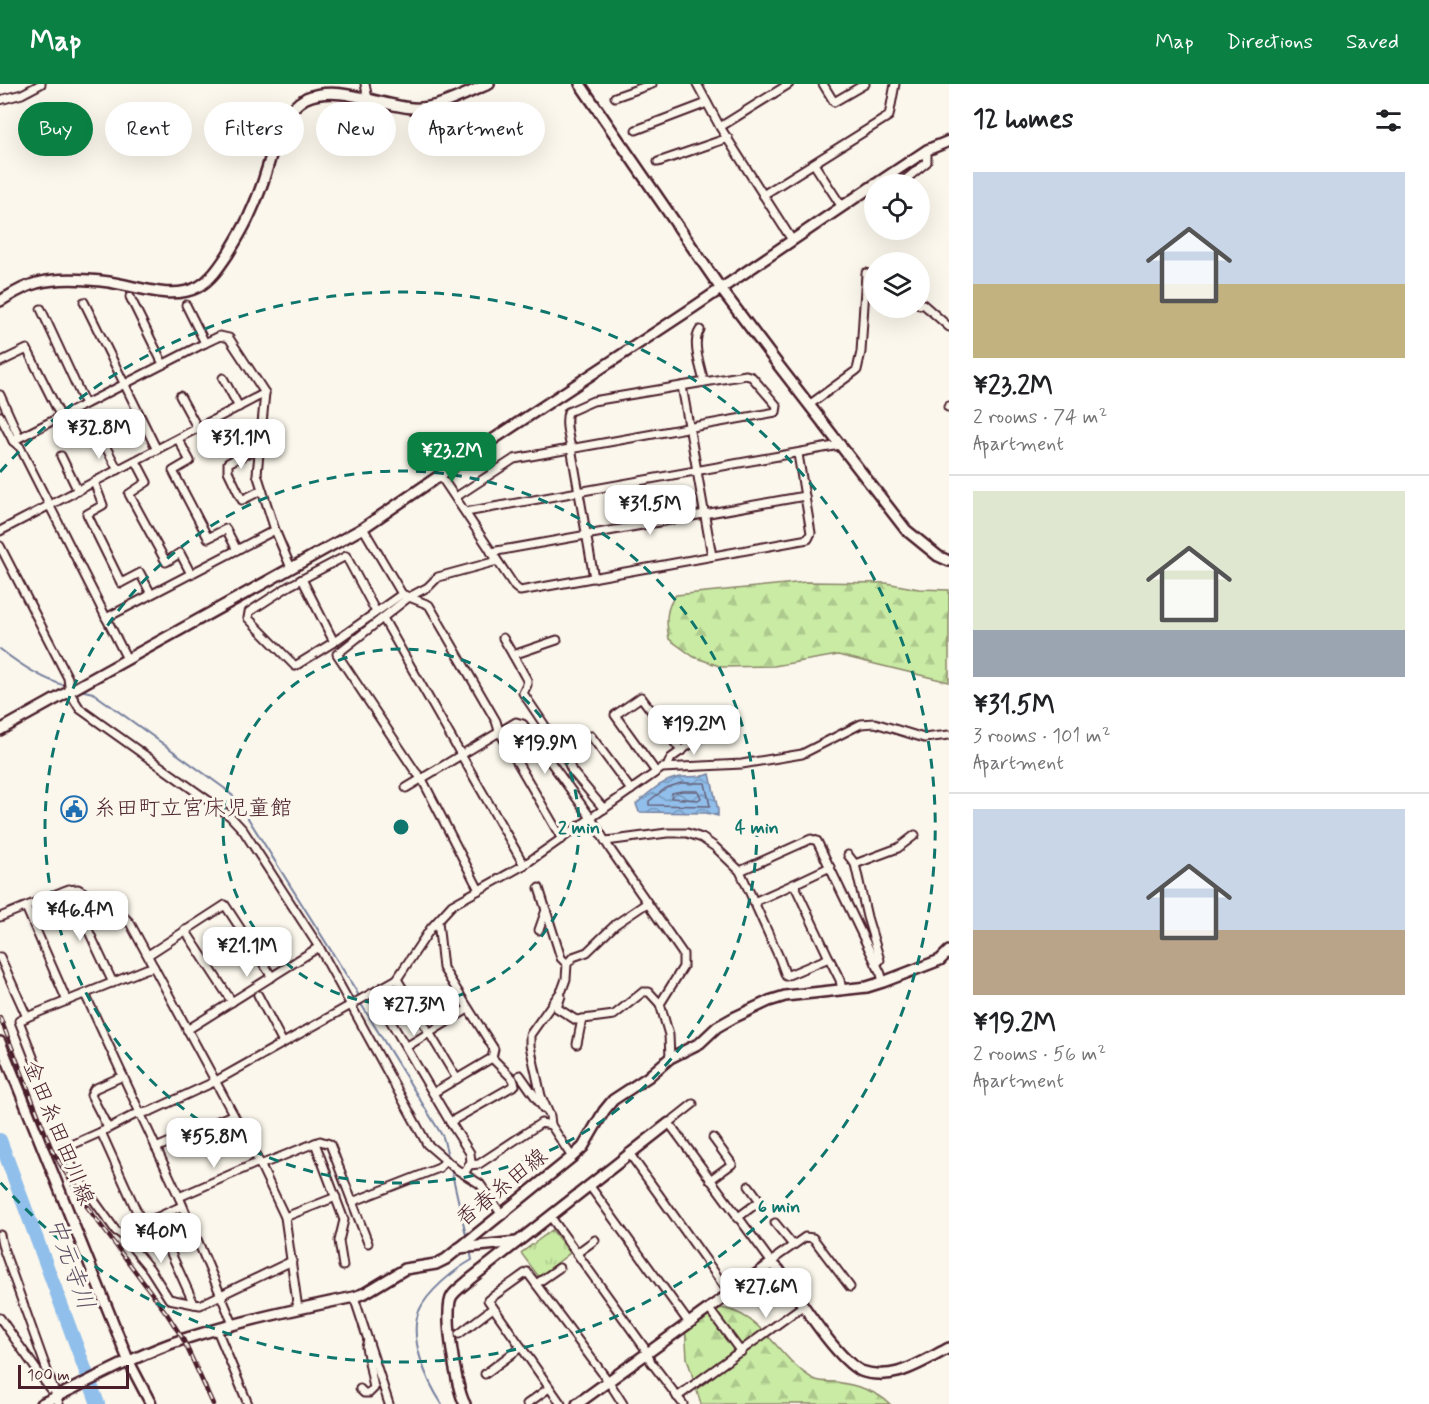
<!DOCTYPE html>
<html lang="en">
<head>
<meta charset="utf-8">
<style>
  body { margin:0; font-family:Mynerve,"Klee One",sans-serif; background:#f2f2f2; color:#202124; height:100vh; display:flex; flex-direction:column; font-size:22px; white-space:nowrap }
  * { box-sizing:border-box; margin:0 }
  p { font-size:20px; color:#757577 }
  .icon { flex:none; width:33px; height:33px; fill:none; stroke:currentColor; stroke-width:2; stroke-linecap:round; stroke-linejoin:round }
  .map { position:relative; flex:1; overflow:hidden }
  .side { display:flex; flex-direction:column; background:#fff; width:480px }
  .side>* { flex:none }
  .top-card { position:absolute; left:18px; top:18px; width:570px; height:54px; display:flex; gap:12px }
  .controls { position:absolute; left:864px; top:90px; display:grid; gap:12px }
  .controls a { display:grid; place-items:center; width:66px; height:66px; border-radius:50%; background:#fff; box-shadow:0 6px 24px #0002; font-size:30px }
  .scale { position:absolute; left:18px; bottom:15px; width:111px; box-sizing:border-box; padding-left:6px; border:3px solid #4a1f2b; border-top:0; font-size:16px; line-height:21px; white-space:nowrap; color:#4a1f2b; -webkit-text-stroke:4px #fbf7ec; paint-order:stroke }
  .price { position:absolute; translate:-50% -51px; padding:0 14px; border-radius:12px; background:#fff; color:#222; font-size:20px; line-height:39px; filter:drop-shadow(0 2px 3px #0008) }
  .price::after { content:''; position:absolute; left:50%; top:36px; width:18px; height:14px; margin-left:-9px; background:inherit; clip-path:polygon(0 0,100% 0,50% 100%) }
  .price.active { background:#0b8043; color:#fff }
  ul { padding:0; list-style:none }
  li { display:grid; align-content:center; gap:12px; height:318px; padding:0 24px }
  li+li { border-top:2px solid #e0e0e0 }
  li span { display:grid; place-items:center; height:186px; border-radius:0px; color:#555 }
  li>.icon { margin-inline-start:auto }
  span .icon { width:108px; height:108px; fill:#fffc; stroke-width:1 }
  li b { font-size:26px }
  h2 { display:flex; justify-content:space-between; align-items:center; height:72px; padding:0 24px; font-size:26px }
  .tag { padding:0 21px; border-radius:27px; background:#fff; box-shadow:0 6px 24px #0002; font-size:21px; line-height:54px }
  .tag.active { background:#0b8043; color:#fff }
  header { display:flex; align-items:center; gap:36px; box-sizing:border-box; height:84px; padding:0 30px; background:#0b8043; color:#fff }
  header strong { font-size:28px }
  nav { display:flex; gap:33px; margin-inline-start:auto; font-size:21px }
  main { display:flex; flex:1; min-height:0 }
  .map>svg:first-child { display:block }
  .forest { fill:url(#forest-firs); stroke:#8a8568; stroke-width:1.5 }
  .park { fill:url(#park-tufts); stroke:#8a8568; stroke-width:1.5 }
  .water { fill:url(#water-waves); stroke:#757f9e; stroke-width:1.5 }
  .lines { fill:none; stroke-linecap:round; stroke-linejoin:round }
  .shore { stroke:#665f78; stroke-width:1.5 }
  .stream { stroke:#757f9e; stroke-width:2 }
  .river { stroke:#91bfeb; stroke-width:14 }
  .street-casing { stroke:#4a1f2b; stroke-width:11 }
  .secondary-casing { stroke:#4a1f2b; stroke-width:14 }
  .street { stroke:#fbf7ec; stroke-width:7 }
  .secondary { stroke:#fbf7ec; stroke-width:9 }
  .rail-casing { stroke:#4a1f2b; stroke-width:4.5 }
  .rail { stroke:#fbf7ec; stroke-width:2; stroke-dasharray:7; stroke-linecap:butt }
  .ring { fill:none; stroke:#0f766e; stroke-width:3; stroke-dasharray:10 8 }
  .labels { text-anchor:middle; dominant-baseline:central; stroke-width:6; stroke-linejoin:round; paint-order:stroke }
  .poi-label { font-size:22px; fill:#4a1f2b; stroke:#fbf7ec; text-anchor:start }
  .street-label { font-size:22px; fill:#4a1f2b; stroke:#fbf7ec }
  .water-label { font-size:24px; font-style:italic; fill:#5f4f65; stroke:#fbf7ec }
  .centre { fill:#0f766e; stroke:#fbf7ec; stroke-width:3 }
  .ring-label { font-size:18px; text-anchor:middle; font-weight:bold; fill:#0f766e; stroke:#fbf7ec; stroke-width:6; stroke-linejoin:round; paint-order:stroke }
</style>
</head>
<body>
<header>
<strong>Map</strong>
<nav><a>Map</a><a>Directions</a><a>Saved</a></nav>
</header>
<main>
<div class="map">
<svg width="949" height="1320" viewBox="0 0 949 1320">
  <defs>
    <pattern id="forest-firs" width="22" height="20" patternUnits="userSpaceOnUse" patternTransform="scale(1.5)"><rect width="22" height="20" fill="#c9eba4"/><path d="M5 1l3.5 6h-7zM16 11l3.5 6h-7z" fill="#aec98d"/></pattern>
    <pattern id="park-tufts" width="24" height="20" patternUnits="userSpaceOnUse" patternTransform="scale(1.5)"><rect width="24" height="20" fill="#c9eba4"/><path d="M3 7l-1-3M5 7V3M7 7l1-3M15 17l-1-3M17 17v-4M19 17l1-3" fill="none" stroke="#aec98d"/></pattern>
    <pattern id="water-waves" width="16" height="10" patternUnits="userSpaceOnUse" patternTransform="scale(1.5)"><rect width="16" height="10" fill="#91bfeb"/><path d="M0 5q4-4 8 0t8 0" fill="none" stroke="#789bbf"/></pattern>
  </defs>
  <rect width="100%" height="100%" fill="#fbf7ec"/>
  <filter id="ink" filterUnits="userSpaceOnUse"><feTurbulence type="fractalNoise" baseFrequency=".0167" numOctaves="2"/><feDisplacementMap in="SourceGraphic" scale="12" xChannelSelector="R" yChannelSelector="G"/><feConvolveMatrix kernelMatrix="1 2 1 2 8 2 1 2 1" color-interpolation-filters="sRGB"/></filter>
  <g filter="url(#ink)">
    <g class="forest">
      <path d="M806,498L886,499L919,505L949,506V598L838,571L774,582L722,583L694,573L669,555C666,538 665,524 676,511Z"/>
      <path d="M711,1223C762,1224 775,1272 813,1295C819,1298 829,1298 836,1298C855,1301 876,1306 890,1320H701L687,1274L685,1241L697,1226Z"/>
    </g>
    <path class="park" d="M552,1146L570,1169L539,1193L521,1169Z"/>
    <path class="water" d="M710,690L718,726V732L706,729L639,728L636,720C650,708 663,695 681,693C691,692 700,694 710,690Z"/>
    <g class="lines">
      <g class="shore">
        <path d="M681,699H705L710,722L649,721V717L666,704Z"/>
        <path d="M682,707H698L701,714L698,716L671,714L672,709Z"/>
      </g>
      <g class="stream">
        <path d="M0,565C19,580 42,595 66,602"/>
        <path d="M80,606L93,609L224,704L236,715L357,908L361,920L443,1053L449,1076"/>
        <path d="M451,1085L467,1155"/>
        <path d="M442,1320C427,1297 408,1255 419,1227C427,1208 454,1186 472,1176L470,1166"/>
      </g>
      <path class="river" d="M0,1056L98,1320"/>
      <g class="street-casing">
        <g id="street">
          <path d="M365,0L368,15"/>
          <path d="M697,0L720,43L792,156"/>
          <path d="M823,0L834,18L865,0"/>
          <path d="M615,13L652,0"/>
          <path d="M0,16L22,10L41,0"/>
          <path d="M720,43L789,0"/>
          <path d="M636,46L707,19"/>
          <path d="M658,78L728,54"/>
          <path d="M814,80L842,123"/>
          <path d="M900,100L927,78V66"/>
          <path d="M763,111L889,32L895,0"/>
          <path d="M130,213L163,280"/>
          <path d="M84,218L157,366"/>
          <path d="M186,221L205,259"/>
          <path d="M920,221L923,220L949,243"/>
          <path d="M41,225L85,320"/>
          <path d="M700,246C691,258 701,284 704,298"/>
          <path d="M0,278L27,265L61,333"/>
          <path d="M223,294L239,323"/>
          <path d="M682,302L712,472"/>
          <path d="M0,311L19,353"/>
          <path d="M180,312L198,345"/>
          <path d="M809,321L857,286L861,268L866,189"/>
          <path d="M948,323L949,322"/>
          <path d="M0,332L13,357L20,363L127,575"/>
          <path d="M101,354L118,386"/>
          <path d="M178,355L190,377L173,387L208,454L226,445L237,466"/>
          <path d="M13,357L205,259L220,252L229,254L265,309L257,390L275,446L291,484"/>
          <path d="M258,364L228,379V387L242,416L262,406"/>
          <path d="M61,372L78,407"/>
          <path d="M136,377L147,398L129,410L166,478L180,469L191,490"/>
          <path d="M440,391L515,503L520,507L808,455L811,449L798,370"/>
          <path d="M94,398L103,421L87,430L121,499L140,489L151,510"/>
          <path d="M456,413L514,375L776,328L777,322L752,293L746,291L593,317L568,328C564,340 570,357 572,369C579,411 587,452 594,494"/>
          <path d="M466,428L840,361"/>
          <path d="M363,444L402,510L409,513L428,503L438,493L497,477"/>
          <path d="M0,447L265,309"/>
          <path d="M0,462L68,594L70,609L80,625L230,732L243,746L319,863L427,1060L456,1085L480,1100L502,1131"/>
          <path d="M491,468L805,412"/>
          <path d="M302,495L334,558"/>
          <path d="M376,528L346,472L289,502L249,528L248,534L295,582L334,558L402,510"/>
          <path d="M106,534L275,446"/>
          <path d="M383,534L524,781"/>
          <path d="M503,554L513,571"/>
          <path d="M557,556L513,571L527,596V601L523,609L566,673L572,687L604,725"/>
          <path d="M591,652L631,706"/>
          <path d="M667,683L671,674L706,649"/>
          <path d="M656,688L615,631L641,613L681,667"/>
          <path d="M406,704L516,638L523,640L591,734L610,765L683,870V883L660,920L669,951L670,974"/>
          <path d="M606,757L667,749H687L702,754L715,763L740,787L779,873L786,892L829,874L840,896L842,906"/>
          <path d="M848,771L855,780L867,833L880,876L876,880"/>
          <path d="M855,780L898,764L915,751"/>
          <path d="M740,787L811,755L817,757L881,890L883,898"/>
          <path d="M794,800L830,783"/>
          <path d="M539,804L561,874L567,880"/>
          <path d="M69,805L113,899"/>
          <path d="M479,806L422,695L415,687L337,570L409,513L429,521L496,637L499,647L562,755"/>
          <path d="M754,818L794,800L829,874"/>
          <path d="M26,823L67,917"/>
          <path d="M0,833L66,806L78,805L124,833L130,839L259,1078L285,1133L298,1225"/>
          <path d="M185,846L232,918"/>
          <path d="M539,846L546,826"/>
          <path d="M148,871L225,821L272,893"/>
          <path d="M0,873L27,933L146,885L154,883"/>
          <path d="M397,895L457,995"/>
          <path d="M374,909L447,1033L470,1069L471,1078L464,1090"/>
          <path d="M85,910L179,1113L233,1240"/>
          <path d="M258,911L283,959"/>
          <path d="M561,912L557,924L576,936L614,931L643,908H649L660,920"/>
          <path d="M27,933L19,937L35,978"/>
          <path d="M187,946L319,863"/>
          <path d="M577,960L582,935"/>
          <path d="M406,963L468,925"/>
          <path d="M520,991L544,1025"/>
          <path d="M433,1009L492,974L494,965L443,884L438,837"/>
          <path d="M693,1020L669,1039L772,1179L778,1172L805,1153L813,1154L850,1203"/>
          <path d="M450,1038L515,1001L513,995L492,974"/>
          <path d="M108,1044L91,1011L94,1005L123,992"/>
          <path d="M101,1048L63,1065L80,1097L116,1147L121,1150L182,1122"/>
          <path d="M315,1059L344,1136L339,1157L343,1182"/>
          <path d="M156,1064L232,1031"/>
          <path d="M629,1069L730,1210"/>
          <path d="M572,1073L551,1041L550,1032L541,1012L530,962V951L562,906L566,895L567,880L573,873L587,868L616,840L647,819"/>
          <path d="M260,1081L320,1057L330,1060L368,1159"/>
          <path d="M469,1081L479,1080L541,1039L551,1041"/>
          <path d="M710,1096L732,1080L713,1054"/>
          <path d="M589,1101L689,1239"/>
          <path d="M179,1113L259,1078"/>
          <path d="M352,1118L439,1084L446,1076"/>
          <path d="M550,1132L644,1263L651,1278L683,1320"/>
          <path d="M285,1133L336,1113"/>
          <path d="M155,1134L194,1220L200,1221L292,1177"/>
          <path d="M737,1134L760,1117L749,1102"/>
          <path d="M142,1139L101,1048L134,1031L151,1027L214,998L397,895L431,844L452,821L524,781L662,684L742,680L802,670L861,640L875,639L924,654L949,651"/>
          <path d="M775,1139L793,1161"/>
          <path d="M121,1150L150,1185L169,1215L194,1220"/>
          <path d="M0,1151L3,1164L59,1320"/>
          <path d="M577,1169L595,1156"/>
          <path d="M536,1200L559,1184"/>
          <path d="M354,1213L389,1320"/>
          <path d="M709,1225L741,1268"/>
          <path d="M0,1234L50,1305"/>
          <path d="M217,1246L248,1320"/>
          <path d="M459,1250L493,1224"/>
          <path d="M485,1290L521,1263"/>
          <path d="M360,1305L364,1309H369L374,1304L366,1263L368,1256"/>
          <path d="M677,1313L804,1221"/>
          <path d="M527,1320L549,1304"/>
          <path d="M561,1320L488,1216L527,1188L609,1298L623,1320"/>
        </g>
      </g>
      <g class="secondary-casing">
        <g id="secondary">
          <path d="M580,0L721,205L779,282L906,446L938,472L949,477"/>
          <path d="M876,100L927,66L949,57"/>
          <path d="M0,217C12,210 24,202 37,199C59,193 86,195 109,198C137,202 171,217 198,203C211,196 220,182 228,170C236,157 244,144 250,130C256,117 262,102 266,88C275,61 279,29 306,14C339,0 377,21 412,24C438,26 465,9 489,0"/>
          <path d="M0,646L363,444L477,366L694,223L874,101"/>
          <path d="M0,958L129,1278L151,1320"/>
          <path d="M459,1164L517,1158"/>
          <path d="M41,1320C89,1298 135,1271 184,1255C240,1237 297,1225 354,1213L365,1209L405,1185L436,1180L446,1175L572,1073L583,1063L604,1027L613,1016L648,993L670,974L700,959L717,943L733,934L769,917L785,912L867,903L883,898L940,876L949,867"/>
          <path d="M465,1320C456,1306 443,1225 452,1212C456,1206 464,1201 469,1196L669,1039"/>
          <path d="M577,1320L772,1179L779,1186C796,1210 836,1275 861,1287C872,1291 887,1291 898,1288C916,1283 933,1272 949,1264"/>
        </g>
      </g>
      <use href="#street" class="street"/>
      <use href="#secondary" class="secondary"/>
      <g class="rail-casing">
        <path id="rail" d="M0,933L52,1066L82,1116L167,1230L183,1255L213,1320"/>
      </g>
      <use href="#rail" class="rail"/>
    </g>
  </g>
  <g class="ring">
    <circle cx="401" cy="743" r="178"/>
    <circle cx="401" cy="743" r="356"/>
    <path d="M0 388A535 535 0 1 1 0 1098"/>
  </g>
  <defs>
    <g id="civic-ring" transform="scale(1.35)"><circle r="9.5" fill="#fbf7ec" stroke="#1f6fb2" stroke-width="1.5"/><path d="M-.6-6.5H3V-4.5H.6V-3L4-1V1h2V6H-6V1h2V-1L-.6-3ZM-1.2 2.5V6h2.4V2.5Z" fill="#1f6fb2"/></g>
  </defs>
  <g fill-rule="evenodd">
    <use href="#civic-ring" x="74" y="725"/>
  </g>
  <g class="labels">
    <g class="poi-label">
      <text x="94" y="725">糸田町立宮床児童館</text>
    </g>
    <g class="street-label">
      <text transform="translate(58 1049) rotate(68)">金田糸田田川線</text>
      <text transform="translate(502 1104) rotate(-39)">香春糸田線</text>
    </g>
    <g class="water-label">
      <text transform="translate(70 1180) rotate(70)">中元寺川</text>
    </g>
  </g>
  <circle cx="401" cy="743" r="9" class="centre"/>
  <g class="ring-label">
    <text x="579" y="749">2 min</text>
    <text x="757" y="749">4 min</text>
    <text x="779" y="1128">6 min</text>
  </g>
</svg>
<div class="controls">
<a><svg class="icon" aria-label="locate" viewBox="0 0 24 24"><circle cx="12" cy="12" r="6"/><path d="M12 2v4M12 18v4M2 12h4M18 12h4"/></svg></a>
<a><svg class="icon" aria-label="layers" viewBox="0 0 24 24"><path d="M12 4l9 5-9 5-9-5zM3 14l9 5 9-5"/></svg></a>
</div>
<div class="scale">100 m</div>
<b class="price" style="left:99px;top:376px">¥32.8M</b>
<b class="price" style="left:241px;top:386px">¥31.1M</b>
<b class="price active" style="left:452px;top:399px">¥23.2M</b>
<b class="price" style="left:650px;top:452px">¥31.5M</b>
<b class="price" style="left:694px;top:672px">¥19.2M</b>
<b class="price" style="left:545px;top:691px">¥19.9M</b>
<b class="price" style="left:80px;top:858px">¥46.4M</b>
<b class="price" style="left:247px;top:894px">¥21.1M</b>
<b class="price" style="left:414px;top:953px">¥27.3M</b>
<b class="price" style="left:214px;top:1085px">¥55.8M</b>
<b class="price" style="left:161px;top:1180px">¥40M</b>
<b class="price" style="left:766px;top:1235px">¥27.6M</b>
<div class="top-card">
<a class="tag active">Buy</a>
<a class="tag">Rent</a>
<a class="tag">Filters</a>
<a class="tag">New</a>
<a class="tag">Apartment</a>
</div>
</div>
<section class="side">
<h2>12 homes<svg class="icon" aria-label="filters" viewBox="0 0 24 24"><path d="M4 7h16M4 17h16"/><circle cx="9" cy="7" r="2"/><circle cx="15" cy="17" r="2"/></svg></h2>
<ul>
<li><span style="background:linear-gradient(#c9d6e8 60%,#c2b280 0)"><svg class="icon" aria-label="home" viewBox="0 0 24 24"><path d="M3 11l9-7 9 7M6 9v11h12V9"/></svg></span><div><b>¥23.2M</b><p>2 rooms · 74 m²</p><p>Apartment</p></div></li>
<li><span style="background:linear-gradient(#dfe7d0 75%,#9aa5b1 0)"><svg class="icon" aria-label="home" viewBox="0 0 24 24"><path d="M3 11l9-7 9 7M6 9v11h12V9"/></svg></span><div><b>¥31.5M</b><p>3 rooms · 101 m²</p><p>Apartment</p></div></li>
<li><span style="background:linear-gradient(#c9d6e8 65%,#b9a48a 0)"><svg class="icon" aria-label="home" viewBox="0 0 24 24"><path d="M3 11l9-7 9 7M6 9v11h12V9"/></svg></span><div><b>¥19.2M</b><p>2 rooms · 56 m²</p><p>Apartment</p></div></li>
</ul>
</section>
</main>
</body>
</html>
